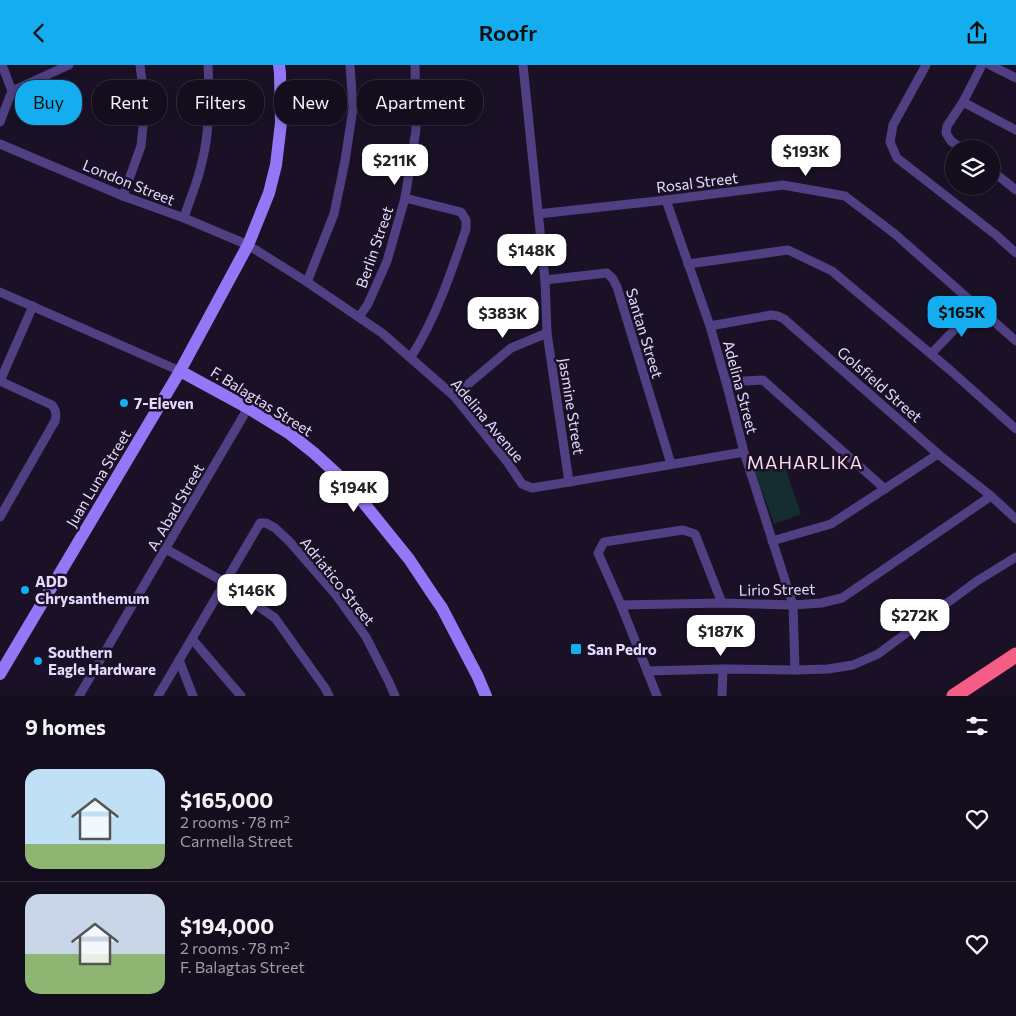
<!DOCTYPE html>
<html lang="en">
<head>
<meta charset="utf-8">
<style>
  body { margin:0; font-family:Commissioner,sans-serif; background:#211b2a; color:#f1f3f6; height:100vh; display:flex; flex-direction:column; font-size:19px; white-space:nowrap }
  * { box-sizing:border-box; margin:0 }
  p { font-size:16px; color:#9d9ca4 }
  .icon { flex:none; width:28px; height:28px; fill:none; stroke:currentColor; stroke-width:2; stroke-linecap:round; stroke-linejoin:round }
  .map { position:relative; height:631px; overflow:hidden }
  .panel { display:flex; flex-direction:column; background:#140d1d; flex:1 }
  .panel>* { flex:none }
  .guide { position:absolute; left:15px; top:15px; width:500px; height:45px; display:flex; gap:10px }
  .buttons { position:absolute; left:945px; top:75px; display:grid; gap:10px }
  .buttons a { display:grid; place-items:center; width:55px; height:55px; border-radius:50%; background:#140d1d; box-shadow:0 2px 12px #0003,0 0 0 1px #332d3b; font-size:25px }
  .price { position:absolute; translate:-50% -42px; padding:0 11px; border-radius:10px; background:#fff; color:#222; font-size:16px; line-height:32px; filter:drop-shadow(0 1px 2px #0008) }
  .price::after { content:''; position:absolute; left:50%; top:30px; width:15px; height:11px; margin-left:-8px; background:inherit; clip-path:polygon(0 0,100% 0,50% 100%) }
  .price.on { background:#13adf0; color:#111 }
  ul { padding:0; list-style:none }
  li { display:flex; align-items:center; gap:15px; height:125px; padding:0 25px }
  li+li { border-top:1px solid #332d3b }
  li span { display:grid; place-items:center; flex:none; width:140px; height:100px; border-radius:15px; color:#555 }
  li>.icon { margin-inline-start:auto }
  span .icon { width:60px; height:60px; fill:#fffc; stroke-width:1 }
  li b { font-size:21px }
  h2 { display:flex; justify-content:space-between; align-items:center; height:60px; padding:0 25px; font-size:21px }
  .pill { padding:0 18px; border-radius:20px; background:#140d1d; box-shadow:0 2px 12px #0003,0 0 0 1px #332d3b; font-size:18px; line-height:45px }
  .pill.on { background:#13adf0; color:#111 }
  header { display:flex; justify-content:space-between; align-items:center; height:65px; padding:0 25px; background:#13adf0; color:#111; font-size:22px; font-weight:600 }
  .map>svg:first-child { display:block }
  .green { fill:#152c31 }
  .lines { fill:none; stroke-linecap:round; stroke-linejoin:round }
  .minor { stroke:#504083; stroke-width:9 }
  .secondary { stroke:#9477f6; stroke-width:12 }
  .motorway { stroke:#f55d87; stroke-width:15 }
  .poi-dot { fill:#13adf0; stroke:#1a1127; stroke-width:2 }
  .labels { text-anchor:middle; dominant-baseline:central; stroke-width:5; stroke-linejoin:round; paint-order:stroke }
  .street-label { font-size:15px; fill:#e5dafd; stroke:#1a1127 }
  .poi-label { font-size:15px; font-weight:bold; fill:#e5dafd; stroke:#1a1127; text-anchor:start }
  .quarter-label { font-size:18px; letter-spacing:1px; fill:#fddcea; stroke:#1a1127 }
</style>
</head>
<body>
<header><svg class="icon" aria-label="back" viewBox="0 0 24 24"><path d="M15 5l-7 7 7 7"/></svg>Roofr<svg class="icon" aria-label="share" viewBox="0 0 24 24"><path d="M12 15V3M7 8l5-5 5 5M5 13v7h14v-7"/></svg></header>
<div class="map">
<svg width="1016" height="631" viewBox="0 0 1016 631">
  <rect width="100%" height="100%" fill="#1a1127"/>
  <path class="green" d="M782,394L801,449L774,459L754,404Z"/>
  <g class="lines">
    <g class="minor">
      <path d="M523,0L545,215L547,268L569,417"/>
      <path d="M926,0L893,60L890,77L897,93L996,170L1016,188"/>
      <path d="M990,0L1016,13"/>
      <path d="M12,26L69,0"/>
      <path d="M963,37L1016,65"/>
      <path d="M0,57L12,26L2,0"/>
      <path d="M0,79L123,131L184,153L248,180L307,217L382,268L454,331L508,398L522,419L532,423L569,417L744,387"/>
      <path d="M962,84L951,76L946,68L947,61L963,37L982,0"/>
      <path d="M991,105L1016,125"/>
      <path d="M123,131L141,81L145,41L140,0"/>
      <path d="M405,133L461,147L466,155V164C451,208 436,253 411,292"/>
      <path d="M666,135L710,261L726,317L744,387L793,540L795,605"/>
      <path d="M538,149L666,135L783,120L845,131L895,169L1016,276"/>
      <path d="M184,153C189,136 197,119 201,101C210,68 210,34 208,0"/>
      <path d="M688,199L788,185L832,206L950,305L1016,364"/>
      <path d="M545,215L607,208L613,214L617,222L671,399"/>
      <path d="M307,217L334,149L345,96L353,43L350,0"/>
      <path d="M0,227L180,306"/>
      <path d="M359,252L368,239L387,196L405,133L416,65L415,0"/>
      <path d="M710,261L771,250L778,251L784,254L938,389L991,431L1016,454"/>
      <path d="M931,289L977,241"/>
      <path d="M0,316L52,340C56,345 57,349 55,356L0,452"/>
      <path d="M0,316L33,241"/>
      <path d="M726,317L763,315L885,424"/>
      <path d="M454,331L511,283L547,268"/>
      <path d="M772,476L831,459L938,389"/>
      <path d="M166,484L224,517L275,553L325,623L329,631"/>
      <path d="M621,540L722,538L793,540L821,538L842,533L991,431"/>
      <path d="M192,574L241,631"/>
      <path d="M179,595L193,631"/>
      <path d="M647,606L723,604L795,605L828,604L853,600L878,589L977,516L1016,492"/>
      <path d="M79,631L248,343"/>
      <path d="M158,631L260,458H266L275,463L289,476L336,530L366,572L389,617L395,631"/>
      <path d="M657,631L621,540L598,488L604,477L683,465L695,469L722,538"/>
      <path d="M722,631L723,604"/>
    </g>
    <g class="secondary">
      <path d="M180,306L248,343L290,369L314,388L350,421L409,494L433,530L442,543L478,612L486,631"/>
      <path d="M0,609L180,306L248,180L269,128L276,100L281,58L280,8L279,0"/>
    </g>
    <path class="motorway" d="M954,631L1016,590"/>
  </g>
  <g class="poi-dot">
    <circle cx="124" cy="338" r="5"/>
    <circle cx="25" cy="525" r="5"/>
    <rect x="570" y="578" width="12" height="12" rx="2.5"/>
    <circle cx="38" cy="596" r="5"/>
  </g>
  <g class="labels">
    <g class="street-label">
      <text transform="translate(129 117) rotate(22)">London Street</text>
      <text transform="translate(697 117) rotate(-7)">Rosal Street</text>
      <text transform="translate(374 182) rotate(-71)">Berlin Street</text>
      <text transform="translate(645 268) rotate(73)">Santan Street</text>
      <text transform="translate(880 319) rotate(41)">Golsfield Street</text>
      <text transform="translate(741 322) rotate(75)">Adelina Street</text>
      <text transform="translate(262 336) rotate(32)">F. Balagtas Street</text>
      <text transform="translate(572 341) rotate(81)">Jasmine Street</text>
      <text transform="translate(488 355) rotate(50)">Adelina Avenue</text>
      <text transform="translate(98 413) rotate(-59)">Juan Luna Street</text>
      <text transform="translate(175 442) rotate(-60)">A. Abad Street</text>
      <text transform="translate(338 516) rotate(51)">Adriatico Street</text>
      <text transform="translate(777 524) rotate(-1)">Lirio Street</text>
    </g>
    <g class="poi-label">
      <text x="134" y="338">7-Eleven</text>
      <text x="35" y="516">ADD<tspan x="35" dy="17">Chrysanthemum</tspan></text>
      <text x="587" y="584">San Pedro</text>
      <text x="48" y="587">Southern<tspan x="48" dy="17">Eagle Hardware</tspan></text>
    </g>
    <g class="quarter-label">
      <text x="805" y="397">MAHARLIKA</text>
    </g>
  </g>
</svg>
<div class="buttons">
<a><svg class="icon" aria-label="layers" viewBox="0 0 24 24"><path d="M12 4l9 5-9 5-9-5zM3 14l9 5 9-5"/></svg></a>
</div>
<b class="price" style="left:806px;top:112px">$193K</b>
<b class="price" style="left:395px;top:121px">$211K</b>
<b class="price" style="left:532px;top:211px">$148K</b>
<b class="price on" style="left:962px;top:273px">$165K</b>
<b class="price" style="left:503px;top:274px">$383K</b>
<b class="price" style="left:354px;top:448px">$194K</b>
<b class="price" style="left:252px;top:551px">$146K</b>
<b class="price" style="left:915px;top:576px">$272K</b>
<b class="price" style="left:721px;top:592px">$187K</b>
<div class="guide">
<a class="pill on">Buy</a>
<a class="pill">Rent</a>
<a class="pill">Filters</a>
<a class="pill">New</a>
<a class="pill">Apartment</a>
</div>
</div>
<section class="panel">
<h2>9 homes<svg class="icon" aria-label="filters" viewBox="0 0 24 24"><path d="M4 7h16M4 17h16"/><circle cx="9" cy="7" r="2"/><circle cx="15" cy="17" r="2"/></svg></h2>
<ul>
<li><span style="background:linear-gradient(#bfe0f5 75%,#8fb573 0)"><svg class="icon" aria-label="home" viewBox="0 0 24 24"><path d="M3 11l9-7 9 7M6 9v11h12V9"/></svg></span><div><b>$165,000</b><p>2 rooms · 78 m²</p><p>Carmella Street</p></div><svg class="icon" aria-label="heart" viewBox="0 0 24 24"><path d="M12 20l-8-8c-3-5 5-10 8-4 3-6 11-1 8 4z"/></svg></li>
<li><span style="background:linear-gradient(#c9d6e8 60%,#8fb573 0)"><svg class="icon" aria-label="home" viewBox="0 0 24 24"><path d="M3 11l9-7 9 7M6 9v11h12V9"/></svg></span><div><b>$194,000</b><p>2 rooms · 78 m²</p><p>F. Balagtas Street</p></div><svg class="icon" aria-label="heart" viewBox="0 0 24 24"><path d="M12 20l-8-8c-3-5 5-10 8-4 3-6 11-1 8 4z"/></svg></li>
</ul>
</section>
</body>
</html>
